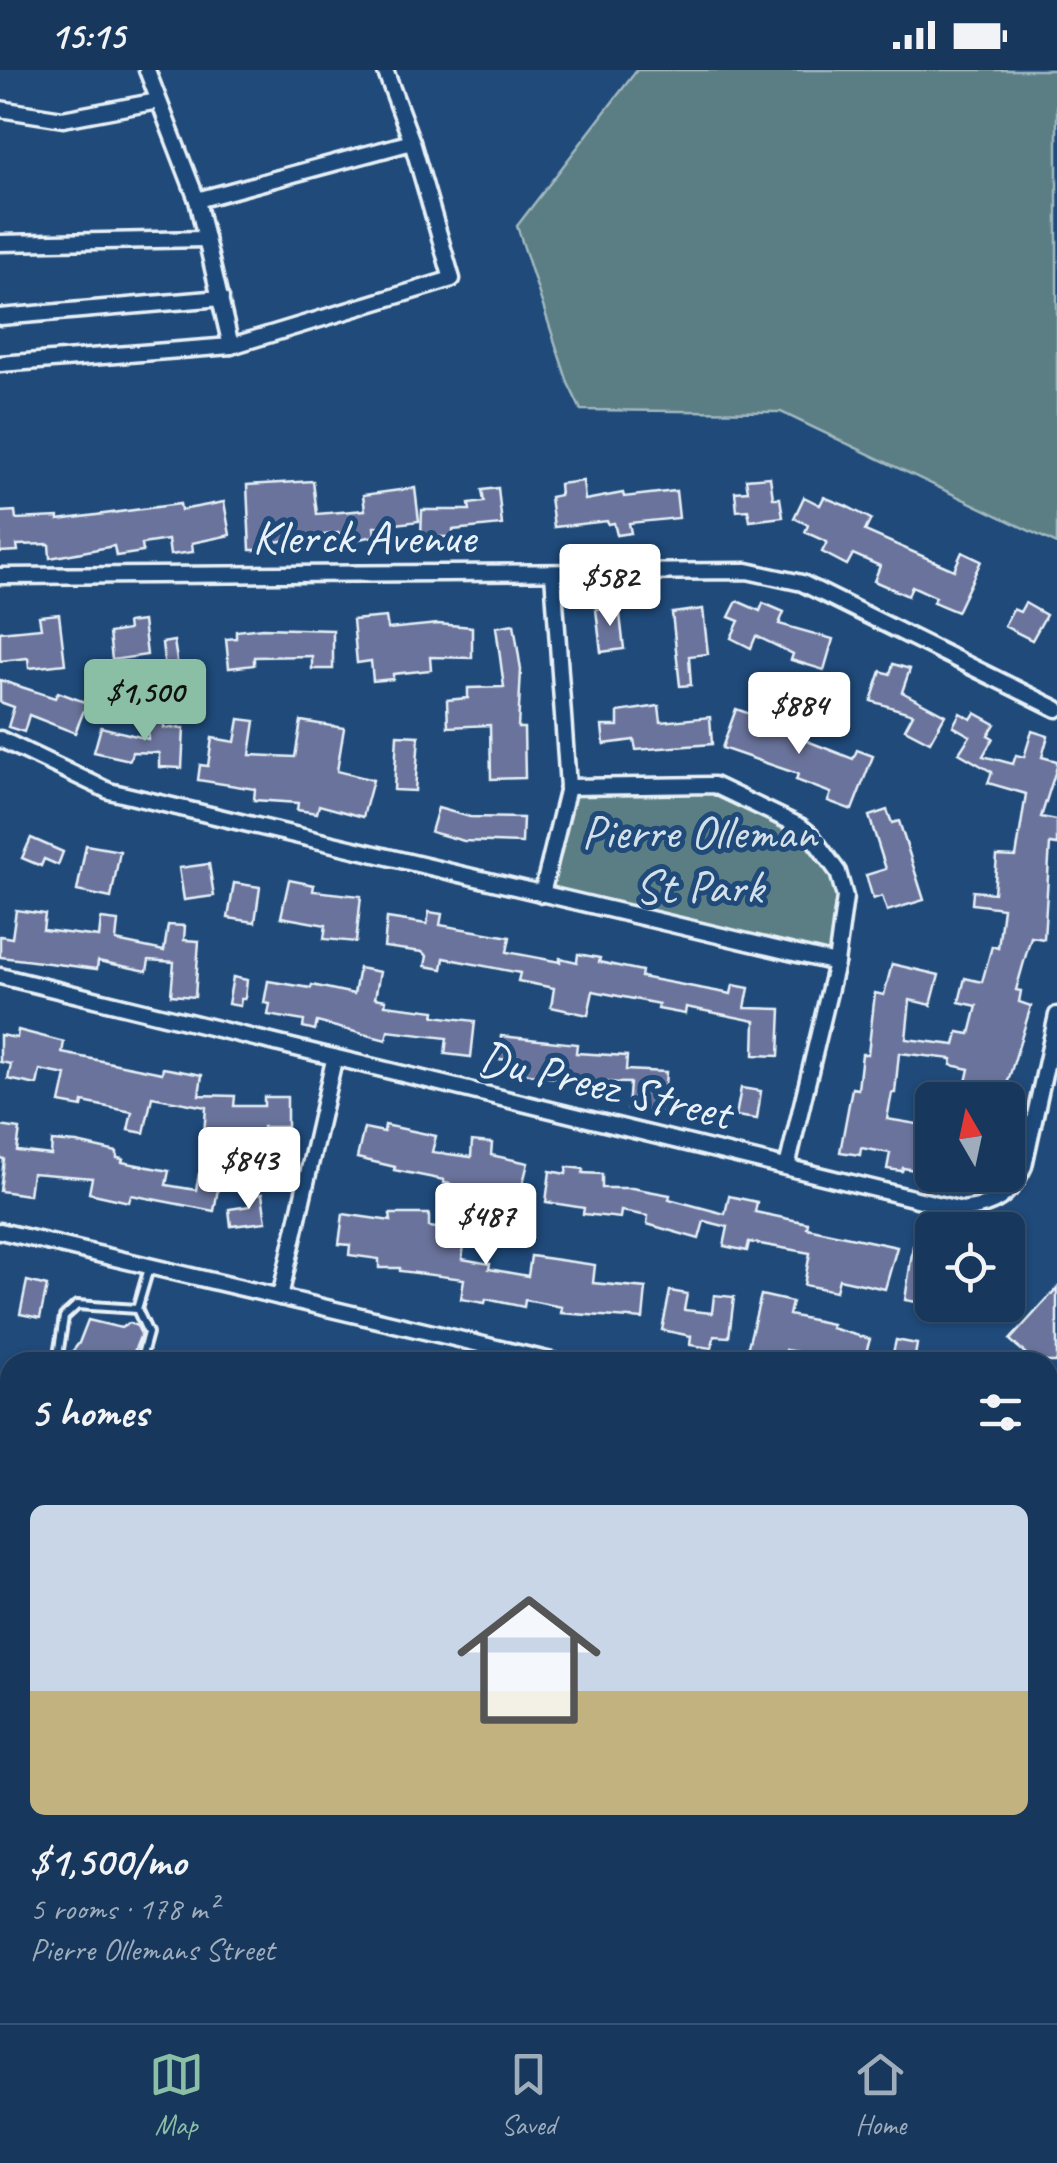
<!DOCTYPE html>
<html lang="en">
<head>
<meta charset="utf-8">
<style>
  body { margin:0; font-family:Caveat,sans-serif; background:#244365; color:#f1f3f6; height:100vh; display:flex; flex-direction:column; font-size:38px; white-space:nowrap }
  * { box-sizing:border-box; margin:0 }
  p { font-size:32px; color:#9eacbb }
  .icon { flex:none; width:55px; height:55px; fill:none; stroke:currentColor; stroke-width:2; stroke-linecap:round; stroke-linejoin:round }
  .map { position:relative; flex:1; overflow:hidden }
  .side { position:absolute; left:0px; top:1282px; width:1058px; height:672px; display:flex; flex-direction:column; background:#17385c; border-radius:30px 30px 0 0; box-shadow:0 2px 8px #0004,0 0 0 2px #365272 }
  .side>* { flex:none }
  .needle { width:65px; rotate:351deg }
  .fabs { position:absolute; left:915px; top:1012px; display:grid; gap:20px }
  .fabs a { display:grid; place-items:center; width:110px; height:110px; border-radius:15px; background:#17385c; box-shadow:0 2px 8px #0004,0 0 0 2px #365272; font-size:50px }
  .price { position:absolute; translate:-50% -85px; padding:0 22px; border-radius:10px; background:#fff; color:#222; font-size:32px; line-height:65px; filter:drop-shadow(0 2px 5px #0008) }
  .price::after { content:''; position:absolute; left:50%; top:60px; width:30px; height:22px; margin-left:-15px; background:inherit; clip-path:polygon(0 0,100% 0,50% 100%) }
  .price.on { background:#8abfa5; color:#111 }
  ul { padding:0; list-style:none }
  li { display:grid; align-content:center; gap:20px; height:530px; padding:0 30px }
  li+li { border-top:2px solid #365272 }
  li span { display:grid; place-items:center; height:310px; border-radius:15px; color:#555 }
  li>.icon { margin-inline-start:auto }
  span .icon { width:180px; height:180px; fill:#fffc; stroke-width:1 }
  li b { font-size:42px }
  h2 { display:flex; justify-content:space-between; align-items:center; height:120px; padding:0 30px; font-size:42px }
  .status { display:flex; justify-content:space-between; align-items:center; height:70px; padding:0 50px; background:#17385c; direction:ltr }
  .status svg { height:28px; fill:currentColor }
  .menu { display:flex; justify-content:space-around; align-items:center; height:140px; border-top:2px solid #365272; background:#17385c; font-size:28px; color:#9eacbb }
  .menu a { display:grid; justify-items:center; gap:5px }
  .menu .on { color:#8abfa5 }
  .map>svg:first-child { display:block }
  .green { fill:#5a7e84; stroke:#a1b8be; stroke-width:2.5 }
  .building { fill:#6a739b; stroke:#e8f1f8; stroke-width:2.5 }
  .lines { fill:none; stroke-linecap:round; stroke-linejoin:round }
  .service-casing { stroke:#e8f1f8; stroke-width:14 }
  .minor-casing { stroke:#e8f1f8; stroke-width:21 }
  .service { stroke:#1f4a7a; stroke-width:6 }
  .minor { stroke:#1f4a7a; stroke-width:14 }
  .labels { text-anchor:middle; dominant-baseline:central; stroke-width:10; stroke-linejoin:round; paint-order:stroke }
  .street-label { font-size:48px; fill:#e8f1f8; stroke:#1f4a7a }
  .park-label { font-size:48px; fill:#d3e0e7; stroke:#1f4a7a }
</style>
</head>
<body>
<div class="status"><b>15:15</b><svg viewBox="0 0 49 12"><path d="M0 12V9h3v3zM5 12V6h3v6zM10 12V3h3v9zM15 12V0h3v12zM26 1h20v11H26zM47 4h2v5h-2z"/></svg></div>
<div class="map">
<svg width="1057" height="1953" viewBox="0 0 1057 1953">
  <rect width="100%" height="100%" fill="#1f4a7a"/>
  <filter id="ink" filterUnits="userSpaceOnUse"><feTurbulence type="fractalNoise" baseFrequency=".01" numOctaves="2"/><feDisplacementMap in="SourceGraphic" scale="20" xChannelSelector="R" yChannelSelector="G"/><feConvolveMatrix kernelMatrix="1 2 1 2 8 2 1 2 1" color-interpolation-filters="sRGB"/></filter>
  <g filter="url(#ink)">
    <g class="green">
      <path d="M637,0H1057V474L781,342L581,340L568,313L517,156Z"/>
      <path d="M574,722H718L803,771L838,816L830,891L548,824Z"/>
      <path d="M523,1945H619L617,1953H522Z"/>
      <path d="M633,1945H724L723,1953H673Z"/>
      <path d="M735,1945H837L836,1953H733Z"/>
    </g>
    <g class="building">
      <path d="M770,407L773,428H780L783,447L750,451L748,440L737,441L735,422L748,421L746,409Z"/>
      <path d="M313,411L317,444L365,440L363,425L415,418L419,451L374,457L375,466L354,470L355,480L341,481L339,463L267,473V480H250L247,415Z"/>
      <path d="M583,411L585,430L623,423L624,427L676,421L679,448L629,453L631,463L617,465L614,453L608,454L607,451L554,457L550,427L560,425L559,414Z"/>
      <path d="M498,418L502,455L453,460V467H421L422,440H470L469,434L484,432L482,420Z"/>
      <path d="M804,427L820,435L824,427L846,436L871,449L865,461L954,500L962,482L981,491L957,542L933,532L936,527L912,516L908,526L874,511L880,496L853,484L847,495L822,482L827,472L805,462L808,455L794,448Z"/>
      <path d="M224,432L230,465L192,473L193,482L170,485L168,470L142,474L143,482L116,486L114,476L50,488L49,474L17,475L18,481L0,482V442L15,441L16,449L58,447V450L180,434L181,440Z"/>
      <path d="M737,531L760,541L763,533L784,542L779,554L833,569L824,600L791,590L793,584L756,566L751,578L731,568L739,551L729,547Z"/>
      <path d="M1025,533L1046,545L1032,570L1004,556L1013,539L1020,542Z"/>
      <path d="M619,536L624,579L601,582L596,539Z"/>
      <path d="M703,539L708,584L689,586L691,615L680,616L672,543Z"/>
      <path d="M59,544L65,594L29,598L28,588L0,591V562L41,558L39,546Z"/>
      <path d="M386,547L388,559L438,554L472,557V588L430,587L431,600L393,604V609L373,611L371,591L357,593L353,550Z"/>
      <path d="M143,551L147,585L112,590L109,563L128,560L127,553Z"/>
      <path d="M514,554L521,600L518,658H524L525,708L491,709L490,655L448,657L447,630L468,628V618L504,617L496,557Z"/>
      <path d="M262,558L333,560V599H312V586L254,587V595L229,598L226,569L236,568V561Z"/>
      <path d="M174,571L178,597L165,599L162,573Z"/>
      <path d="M893,594L910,599L902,622L945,645L930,672L905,659L913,644L871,631L881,601L890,604Z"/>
      <path d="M0,610L55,628L58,622L87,633L75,663L29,645L24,662L8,657L14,637L0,632Z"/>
      <path d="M659,636L661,652L710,647L712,674L636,680L634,670L604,674L602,656H618V642Z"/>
      <path d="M736,639L804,663L802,669L853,689L857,680L873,686L852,740L828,731L831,723L796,710L798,704L722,678Z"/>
      <path d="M960,643L971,649L975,643L995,654L988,665L993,668L983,686L1013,694L1016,685L1024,687L1032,661L1048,666L1042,687L1057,691V697L1041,747L1057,750V775L1050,774L1044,869L1031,867L1016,920L1021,921L1019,932L1031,936L1006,1018L998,1017L995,1030H962L969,999L951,995L952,989L899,983L895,1023H892L887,1049L923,1055L922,1066L932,1067V1103L903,1098L902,1101L887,1099L890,1083L861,1078L860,1085L840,1082L852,1018L858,1019L862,984H868L875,923L884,925L892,894L939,905L931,935L910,930L906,969L955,975L958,962L970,964L977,936L959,932L965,908L982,912L992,876L998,878L1003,838L972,834L973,821L994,823L997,786L1016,787L1026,724L988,713L992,702L959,683L970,666L953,656Z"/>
      <path d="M148,648H164V658H184L182,698L159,697V683L132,682L130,690L94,682L101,657L148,669Z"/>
      <path d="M239,649L255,651L250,685L295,687L301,651L344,658L337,701L373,710L363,747L319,735L317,743L297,740L298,733L254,730L255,719L198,710L200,695L208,696L212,668L235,672Z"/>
      <path d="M397,665L419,666L415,721L394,720Z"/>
      <path d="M438,738L470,747L523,748L522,773L464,771L431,762Z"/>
      <path d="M887,740L892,753L899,751L924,830L887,841L882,826L873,829L866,805L886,799L869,746Z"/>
      <path d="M31,768L63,782L58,795L44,789L41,796L22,788Z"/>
      <path d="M86,775L120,781L111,828L77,821Z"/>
      <path d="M209,794L214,826L184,830L179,798Z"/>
      <path d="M289,810L314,815L313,821L361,826L356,872L324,869L326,855L281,847Z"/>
      <path d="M234,813L260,817L255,852L228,848Z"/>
      <path d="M16,840L45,844L43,860L99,867L101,849L118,851L116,871L164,881L168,855L185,856L184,870L199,871L195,927L171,925L174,892L149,890L147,901L98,891L97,899L0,887V866L12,868Z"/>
      <path d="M429,842L442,844L440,855L510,867L507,882L560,892V888L577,892L578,884L600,888L599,892L642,901L641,907L731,924L733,915L749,918L745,938L781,939L779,986L754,985L755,951L686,937L685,944L658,939L659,934L593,921L588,945L551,937L554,918L518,911L520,903L444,888L442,899L425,896L427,886L422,882L384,877L387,848L427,854Z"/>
      <path d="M359,898L380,902L375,928L386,930L385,935L435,941L434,946L475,951L471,987L445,984L447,968L388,961L386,970L317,952L315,960L303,957L304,951L268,945L270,934L264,933L268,911L311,918L312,915L354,924Z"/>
      <path d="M233,907L247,910L245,929H241L240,936L228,934Z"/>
      <path d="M18,960L64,972L62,983L162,1003L163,998L202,1005L199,1025L235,1026L234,1036H264V1027H287V1057H263V1064L233,1065L232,1081L203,1080L206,1037L152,1027L144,1063L128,1060L132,1042L83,1032L82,1037L60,1033L66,1005L40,1000L37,1015L8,1009L11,994L0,992V965L17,968Z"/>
      <path d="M501,966L577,974L576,983L627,986L626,1000L666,1002L663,1041L628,1039L630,1013L580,1012L510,1001L511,990L498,989Z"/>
      <path d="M741,1018L761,1021L757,1049L736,1046Z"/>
      <path d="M385,1055L436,1066L432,1082L471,1087L472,1071L492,1073L491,1085L528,1093L519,1129L487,1122L486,1131L449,1127L451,1114L444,1113V1110L394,1100L395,1097L357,1088L364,1058L384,1062Z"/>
      <path d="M0,1056L20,1059L17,1081L51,1085L52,1071L77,1073L117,1082V1088L123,1089L122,1092L169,1101L166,1115L196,1120L199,1104L220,1108L214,1141L131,1125L129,1132L89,1123L92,1108L32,1103L29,1125L0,1121L4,1089L0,1088Z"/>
      <path d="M567,1097L584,1099L583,1103L602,1104V1118H632L670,1125L669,1129L725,1144L729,1126L757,1132L755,1142L808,1153L807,1158L897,1177L885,1219L839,1209L836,1221L804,1215L810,1183L749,1172L747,1181L724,1176L728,1157L704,1151L699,1169L647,1154L648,1146L621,1141L620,1148L583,1144L584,1138L546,1132L550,1101L566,1104Z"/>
      <path d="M262,1124L266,1152L231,1156L229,1139L250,1136L248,1126Z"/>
      <path d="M343,1144L391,1151L390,1144H429V1157L466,1162L462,1189L490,1194L489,1199L528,1206L531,1186L595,1195L593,1213L646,1218L643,1249L561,1243L562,1237L525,1230L524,1237L486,1229L485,1233L461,1229L464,1209L400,1201V1198H379V1189L349,1185L350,1175L339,1174Z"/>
      <path d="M913,1176L927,1178L925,1191L932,1193V1225L930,1224L928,1234L905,1230Z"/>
      <path d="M27,1211L47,1216L40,1248L20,1244Z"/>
      <path d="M1057,1218V1292H1035L1010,1270Z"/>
      <path d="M670,1221L687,1224L684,1240L712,1243L714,1225L734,1227L729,1267L714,1266L712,1278L690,1275L691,1266L662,1260Z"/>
      <path d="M761,1225L792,1232L789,1245L832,1254L831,1258L870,1269L863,1292H834L835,1289L786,1280L784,1289L747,1280Z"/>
      <path d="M88,1250L121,1258L130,1253L137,1256L141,1264L130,1292H64L79,1273Z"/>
      <path d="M896,1270L917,1274L914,1292H891Z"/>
    </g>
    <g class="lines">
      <g class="service-casing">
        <g id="service">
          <path d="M57,1292L64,1247L77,1235L137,1239"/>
          <path d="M140,1292L148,1263L137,1239L149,1198"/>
          <path d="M0,1627L10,1626"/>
          <path d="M0,1862L10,1864"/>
          <path d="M345,1953L346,1945"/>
          <path d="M859,1953L861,1945"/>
          <path d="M968,1953L969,1948"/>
        </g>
      </g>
      <g class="minor-casing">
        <g id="minor">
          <path d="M147,0L197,130L231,276"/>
          <path d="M0,39L63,49L158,31"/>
          <path d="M197,130L412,72"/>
          <path d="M0,173L206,169"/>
          <path d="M0,247L221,228"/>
          <path d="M0,294L231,276L452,209L412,72L385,0"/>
          <path d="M0,506L747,501L802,513L1057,639"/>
          <path d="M0,669L109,721L836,893"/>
          <path d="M568,717L714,715L800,756L811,765L838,802L845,827L836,893L787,1097"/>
          <path d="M542,824L568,717L553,503"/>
          <path d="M0,906L962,1140C995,1136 1010,1126 1024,1096L1057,945"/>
          <path d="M0,1161L556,1292"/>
          <path d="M280,1227L334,990"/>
          <path d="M0,1355L10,1361"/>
          <path d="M1048,1386L1057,1377"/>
          <path d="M1048,1443L1054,1421L1050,1413"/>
          <path d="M0,1691L10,1689"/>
          <path d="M1048,1904L1057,1907"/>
          <path d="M484,1953L486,1945"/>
          <path d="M921,1953L924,1945"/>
        </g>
      </g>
      <use href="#service" class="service"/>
      <use href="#minor" class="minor"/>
    </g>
  </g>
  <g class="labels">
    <g class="street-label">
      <text x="364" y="467">Klerck Avenue</text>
      <text transform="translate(605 1015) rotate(13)">Du Preez Street</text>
    </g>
    <g class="park-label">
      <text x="699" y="762">Pierre Olleman<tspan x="699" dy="55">St Park</tspan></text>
    </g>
  </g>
</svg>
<div class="fabs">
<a><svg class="needle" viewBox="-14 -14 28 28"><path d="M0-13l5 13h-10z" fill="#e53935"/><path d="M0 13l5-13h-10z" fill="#9eacbb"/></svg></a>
<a><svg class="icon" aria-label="locate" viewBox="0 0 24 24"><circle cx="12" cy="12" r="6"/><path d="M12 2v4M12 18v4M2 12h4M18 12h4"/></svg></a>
</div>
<b class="price" style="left:610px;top:559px">$582</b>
<b class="price on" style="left:145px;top:674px">$1,500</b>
<b class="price" style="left:799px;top:687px">$884</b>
<b class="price" style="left:249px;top:1142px">$843</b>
<b class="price" style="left:486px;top:1198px">$487</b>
<section class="side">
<h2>5 homes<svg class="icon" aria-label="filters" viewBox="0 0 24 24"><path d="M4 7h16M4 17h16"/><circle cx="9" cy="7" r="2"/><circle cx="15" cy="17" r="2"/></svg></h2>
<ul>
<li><span style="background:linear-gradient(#c9d6e8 60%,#c2b280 0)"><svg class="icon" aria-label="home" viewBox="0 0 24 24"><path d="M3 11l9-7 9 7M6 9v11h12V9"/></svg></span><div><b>$1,500/mo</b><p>5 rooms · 178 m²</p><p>Pierre Ollemans Street</p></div></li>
</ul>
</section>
</div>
<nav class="menu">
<a class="on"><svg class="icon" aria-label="map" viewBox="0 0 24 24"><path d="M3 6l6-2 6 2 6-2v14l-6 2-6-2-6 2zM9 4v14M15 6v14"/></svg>Map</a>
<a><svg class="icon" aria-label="saved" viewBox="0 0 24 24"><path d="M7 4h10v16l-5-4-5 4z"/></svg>Saved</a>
<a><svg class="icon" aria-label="home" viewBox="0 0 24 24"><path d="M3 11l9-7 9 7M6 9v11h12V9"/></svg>Home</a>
</nav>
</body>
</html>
